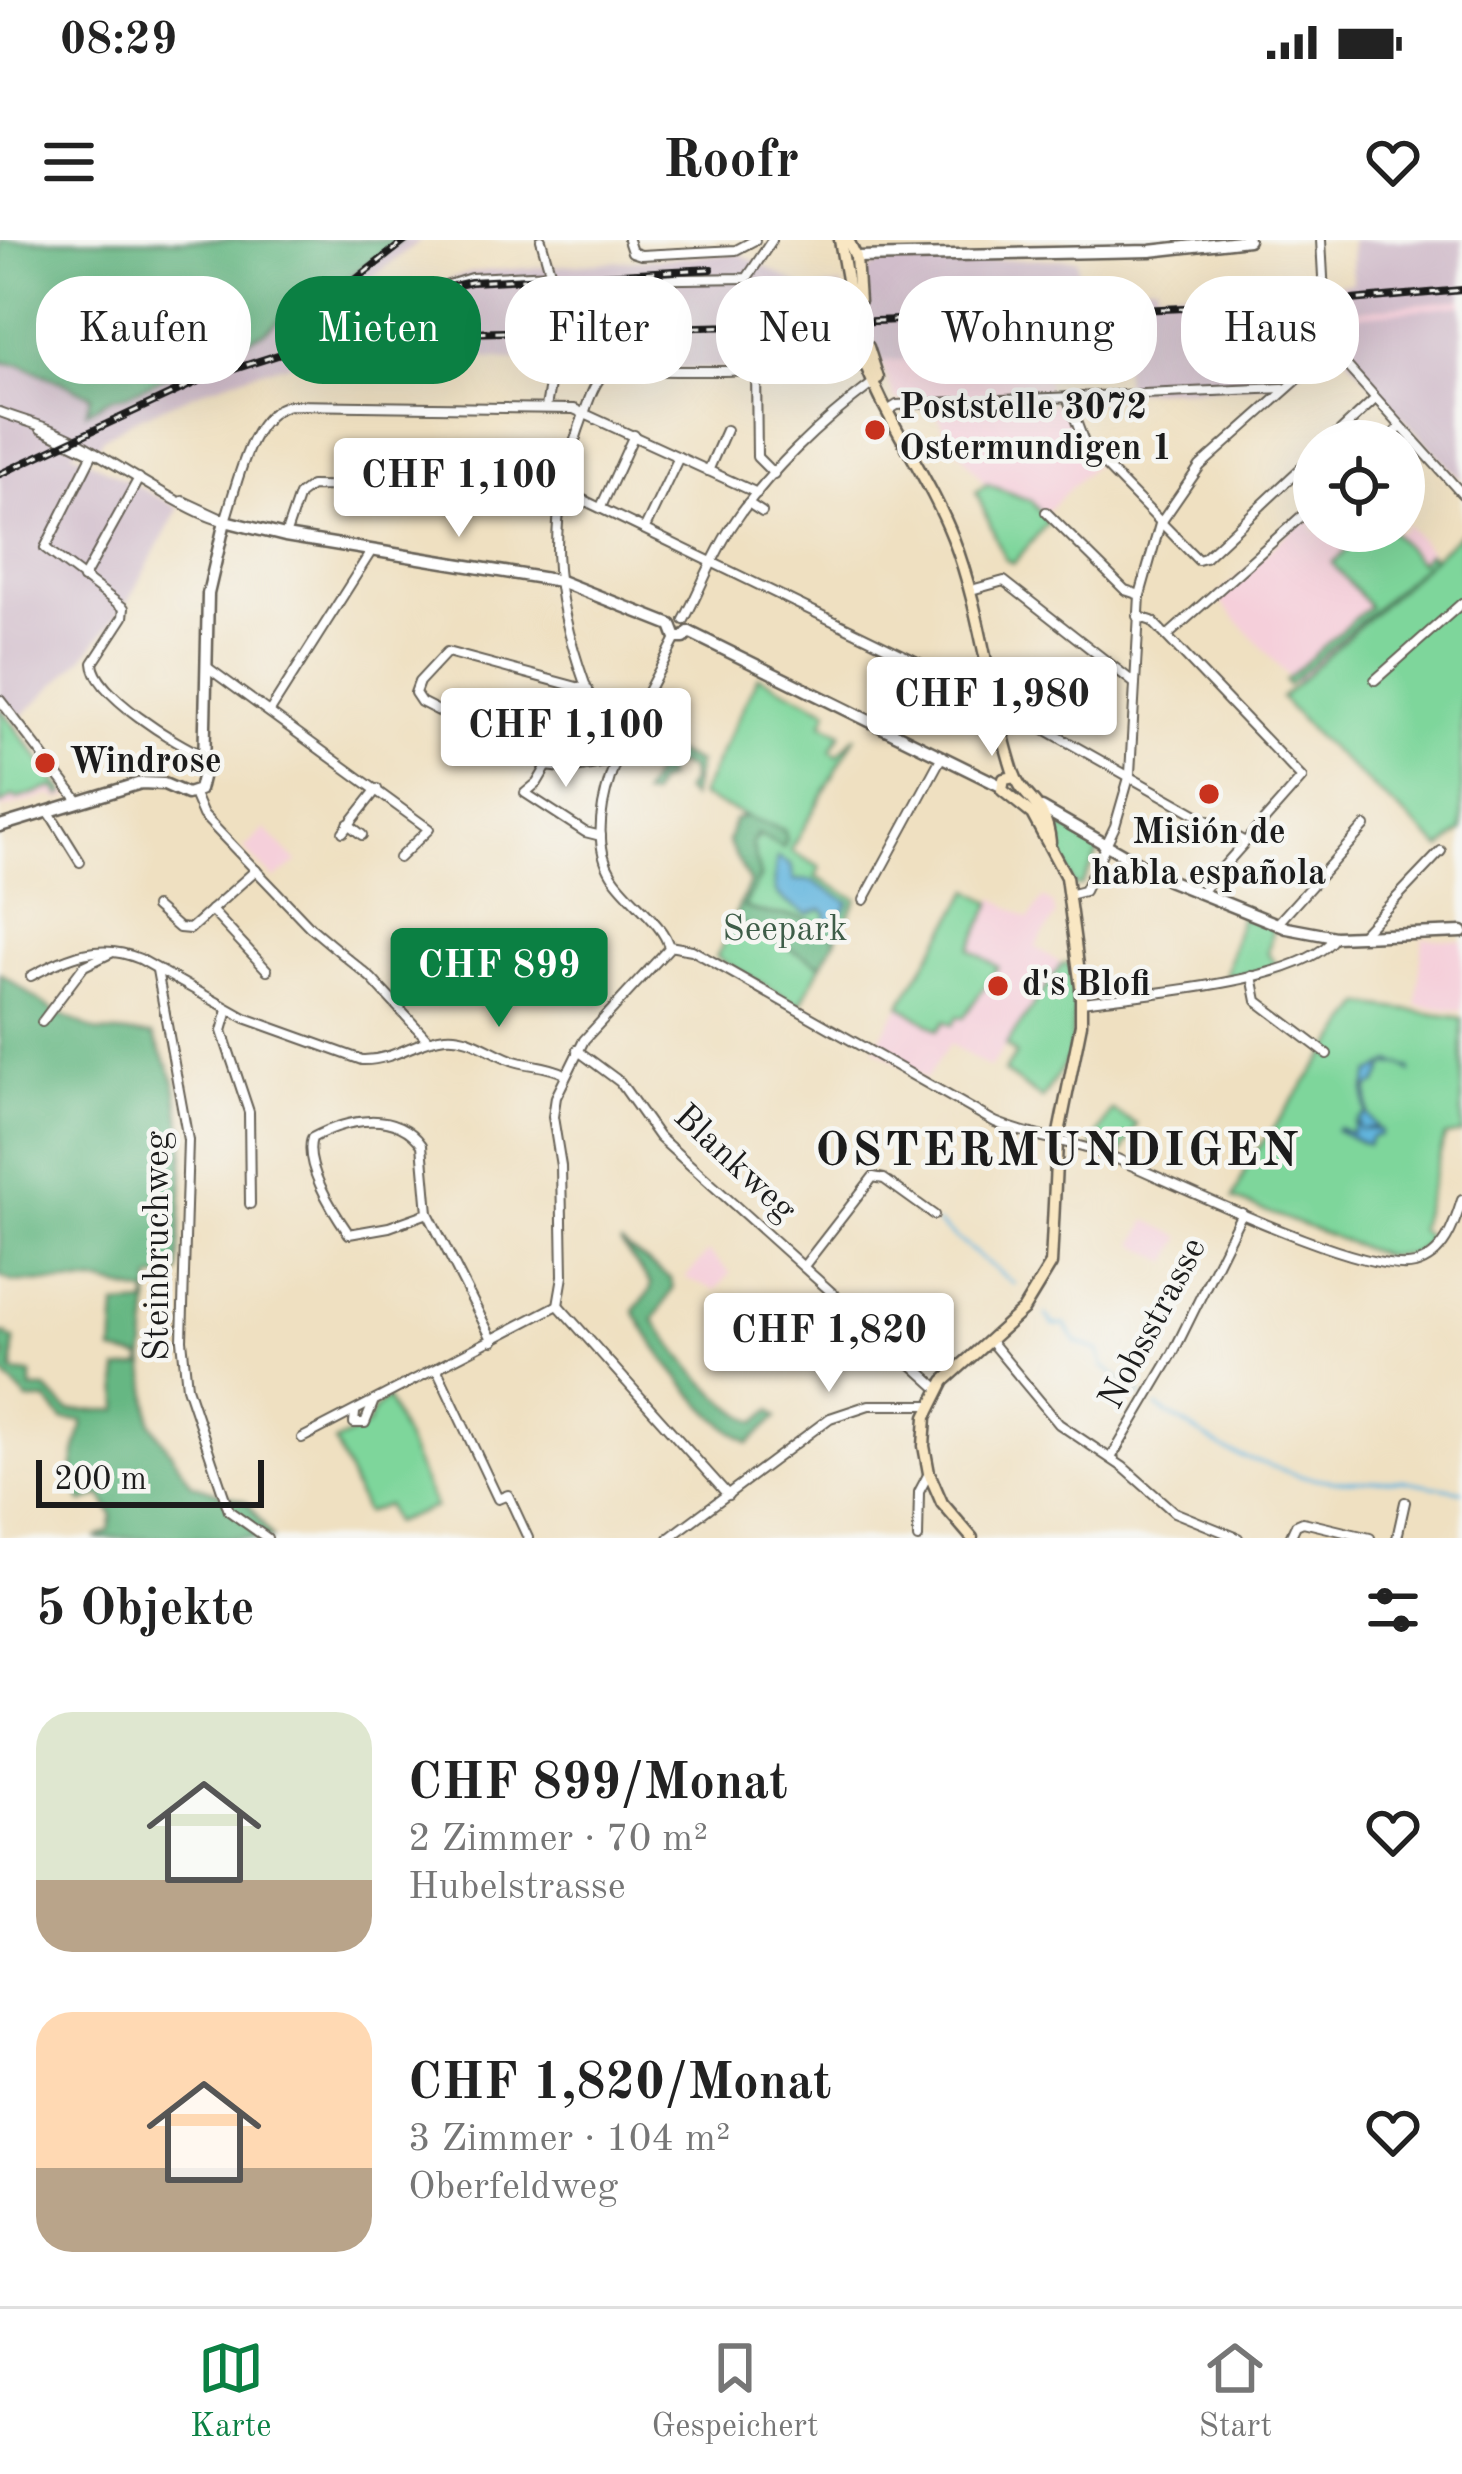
<!DOCTYPE html>
<html lang="de">
<head>
<meta charset="utf-8">
<style>
  body { margin:0; font-family:"Old Standard TT",serif; background:#f2f2f2; color:#222; height:100vh; display:flex; flex-direction:column; font-size:45px; white-space:nowrap }
  * { box-sizing:border-box; margin:0 }
  p { font-size:39px; color:#767676 }
  .icon { flex:none; width:66px; height:66px; fill:none; stroke:currentColor; stroke-width:2; stroke-linecap:round; stroke-linejoin:round }
  .map { position:relative; height:1298px; overflow:hidden }
  .sheet { display:flex; flex-direction:column; background:#fff; flex:1 }
  .sheet>* { flex:none }
  .banner { position:absolute; left:36px; top:36px; width:1392px; height:108px; display:flex; gap:24px }
  .buttons { position:absolute; left:1293px; top:180px; display:grid; gap:24px }
  .buttons a { display:grid; place-items:center; width:132px; height:132px; border-radius:50%; background:#fff; box-shadow:0 12px 48px #0002; font-size:60px }
  .scale { position:absolute; left:36px; bottom:30px; width:228px; box-sizing:border-box; padding-left:12px; border:6px solid #1c1c1c; border-top:0; font-size:33px; line-height:42px; white-space:nowrap; color:#1c1c1c; -webkit-text-stroke:9px #f6f6f2; paint-order:stroke }
  .price { position:absolute; translate:-50% -102px; padding:0 27px; border-radius:12px; background:#fff; color:#222; font-size:39px; line-height:78px; filter:drop-shadow(0 3px 6px #0008) }
  .price::after { content:''; position:absolute; left:50%; top:72px; width:36px; height:27px; margin-left:-18px; background:inherit; clip-path:polygon(0 0,100% 0,50% 100%) }
  .price.active { background:#0b8043; color:#fff }
  ul { padding:0; list-style:none }
  li { display:flex; align-items:center; gap:36px; height:300px; padding:0 36px }
  li span { display:grid; place-items:center; flex:none; width:336px; height:240px; border-radius:36px; color:#555 }
  li>.icon { margin-inline-start:auto }
  span .icon { width:144px; height:144px; fill:#fffc; stroke-width:1 }
  li b { font-size:51px }
  h2 { display:flex; justify-content:space-between; align-items:center; height:144px; padding:0 36px; font-size:51px }
  .chip { padding:0 42px; border-radius:48px; background:#fff; box-shadow:0 12px 48px #0002; font-size:42px; line-height:108px }
  .chip.active { background:#0b8043; color:#fff }
  .status { display:flex; justify-content:space-between; align-items:center; height:84px; padding:0 60px; background:#fff; direction:ltr }
  .status svg { height:33px; fill:currentColor }
  header { display:flex; justify-content:space-between; align-items:center; height:156px; padding:0 36px; background:#fff; font-size:54px; font-weight:700 }
  .tab-bar { display:flex; justify-content:space-around; align-items:center; height:168px; border-top:3px solid #e0e0e0; background:#fff; font-size:33px; color:#767676 }
  .tab-bar a { display:grid; justify-items:center; gap:6px }
  .tab-bar .active { color:#0b8043 }
  .map>svg:first-child { display:block }
  .built { fill:#f5cfda }
  .industrial { fill:#d1bdcb }
  .green { fill:#7ed69b; stroke:#4d795c; stroke-width:3 }
  .forest { fill:#66b783; stroke:#416a50; stroke-width:3 }
  .water { fill:#62b5de; stroke:#3f687d; stroke-width:3 }
  .lines { fill:none; stroke-linecap:round; stroke-linejoin:round }
  .stream { stroke:#62b5de; stroke-width:3 }
  .minor-tunnel { stroke:#c5b9a0; stroke-width:8; stroke-dasharray:8 4; stroke-linecap:butt }
  .secondary-tunnel { stroke:#c5b9a0; stroke-width:10; stroke-dasharray:10 5; stroke-linecap:butt }
  .minor-casing { stroke:#666156; stroke-width:12 }
  .tertiary-casing { stroke:#666156; stroke-width:15 }
  .secondary-casing { stroke:#666156; stroke-width:15 }
  .minor { stroke:#fff; stroke-width:8 }
  .tertiary { stroke:#fff; stroke-width:10 }
  .secondary { stroke:#f9e7c3; stroke-width:10 }
  .rail-casing { stroke:#1c1c1c; stroke-width:8 }
  .rail { stroke:#f6f6f2; stroke-width:3; stroke-dasharray:9; stroke-linecap:butt }
  .poi-dot { fill:#c8321e; stroke:#f6f6f2; stroke-width:4.5 }
  .labels { text-anchor:middle; dominant-baseline:central; stroke-width:9; stroke-linejoin:round; paint-order:stroke }
  .poi-label { font-size:36px; font-weight:bold; fill:#1c1c1c; stroke:#f6f6f2; text-anchor:start }
  .park-label { font-size:36px; fill:#3e5d48; stroke:#f6f6f2 }
  .street-label { font-size:36px; fill:#1c1c1c; stroke:#f6f6f2 }
  .district-label { font-size:48px; font-weight:bold; letter-spacing:3px; fill:#1c1c1c; stroke:#f6f6f2 }
</style>
</head>
<body>
<div class="status"><b>08:29</b><svg viewBox="0 0 49 12"><path d="M0 12V9h3v3zM5 12V6h3v6zM10 12V3h3v9zM15 12V0h3v12zM26 1h20v11H26zM47 4h2v5h-2z"/></svg></div>
<header><svg class="icon" aria-label="menu" viewBox="0 0 24 24"><path d="M4 6h16M4 12h16M4 18h16"/></svg>Roofr<svg class="icon" aria-label="heart" viewBox="0 0 24 24"><path d="M12 20l-8-8c-3-5 5-10 8-4 3-6 11-1 8 4z"/></svg></header>
<div class="map">
<svg width="1462" height="1298" viewBox="0 0 1462 1298">
  <rect width="100%" height="100%" fill="#f6f6f2"/>
  <filter id="ink" filterUnits="userSpaceOnUse"><feTurbulence type="fractalNoise" baseFrequency=".00833" numOctaves="2"/><feDisplacementMap in="SourceGraphic" scale="24" xChannelSelector="R" yChannelSelector="G"/><feConvolveMatrix kernelMatrix="1 2 1 2 8 2 1 2 1" color-interpolation-filters="sRGB"/></filter>
  <filter id="wash" filterUnits="userSpaceOnUse"><feTurbulence type="fractalNoise" baseFrequency=".004" numOctaves="4" result="noise"/><feDisplacementMap in="SourceGraphic" scale="48" xChannelSelector="R" yChannelSelector="G"/><feGaussianBlur stdDeviation="2.7" result="paint"/><feColorMatrix in="noise" values="0 0 0 0 0 0 0 0 0 0 0 0 0 0 0 0 0 1.4 0 .05"/><feComposite in="paint" operator="in"/></filter>
  <g filter="url(#wash)">
    <rect width="100%" height="100%" fill="#efe0c1"/>
    <g class="built">
      <path d="M1462,59V65L1429,71L1332,78V73Z"/>
      <path d="M1043,110L1048,155L896,161L880,121Z"/>
      <path d="M1070,163L1075,195L1095,224L1042,276L990,250L950,200L934,169Z"/>
      <path d="M1314,270V291H1404V282L1437,319L1296,445L1216,357Z"/>
      <path d="M0,463L71,557L59,560L52,555L0,570Z"/>
      <path d="M265,589L297,622L275,639L244,609Z"/>
      <path d="M969,650L992,662L995,658L1029,679L1043,658L1053,664L1056,676L1035,707L1062,724L990,828L950,804L926,839L874,808Z"/>
      <path d="M1423,698L1462,701V771L1416,765Z"/>
      <path d="M1147,980L1182,997L1169,1022L1135,1004Z"/>
      <path d="M708,1012L731,1033L716,1050L685,1038Z"/>
    </g>
    <path class="industrial" d="M401,0H422L336,63L344,76L470,32L739,13L807,49L842,45L845,63L865,61L864,33L877,24L891,21L1077,19L1080,46L1156,43L1157,51L1353,43L1351,0H1462V59L1332,73L1333,78L1462,65V241L1350,121L1335,99L1331,78H1321L1320,112L1292,138L1273,144L1193,149L1125,151L1121,98L996,115L880,121L875,106L855,108V115L848,124L660,130L481,118L474,114L355,118L353,112L336,115L262,130L211,147L135,179L103,198L98,207L89,202L71,211L179,268L127,363L82,419L19,479L0,458V122L22,125L91,155L87,170L265,92L308,56L336,47Z"/>
    <g class="green">
      <path d="M987,244L1031,261L1048,282L1013,324L1005,319L976,252Z"/>
      <path d="M1368,291H1391L1419,322L1429,313L1433,317L1288,445L1285,441L1369,366L1332,323Z"/>
      <path d="M1462,292V591L1441,608L1316,496L1281,458Z"/>
      <path d="M758,436L828,470L823,483L841,493L831,511L837,516L856,495L791,611L820,627L816,637L857,659L801,763L797,764L716,717L760,637L752,604L769,587L700,556Z"/>
      <path d="M0,467L65,553L61,556L54,547L17,559L14,556L0,565Z"/>
      <path d="M1052,581L1097,605L1098,613L1081,646L1073,645L1049,587Z"/>
      <path d="M970,650L992,663L970,709L998,727L963,778L958,776L952,785L945,781L938,790L900,765Z"/>
      <path d="M1241,676L1273,687L1268,713L1279,728L1225,738Z"/>
      <path d="M1070,723L1075,762L1070,815L1042,859L1004,832L1016,814L1006,805L1062,724Z"/>
      <path d="M1363,764L1462,778V893L1445,896L1419,989L1431,1000L1412,1014L1384,1016L1233,959L1251,918Z"/>
      <path d="M1112,870L1137,885L1121,914L1091,906Z"/>
      <path d="M387,1158L435,1267L393,1283L386,1265L365,1273L335,1202L367,1186L374,1170Z"/>
    </g>
    <g class="forest">
      <path d="M0,0H401L335,47L308,56L265,92L126,155L113,157L86,172L91,155L22,125L0,122Z"/>
      <path d="M667,509L698,523L691,558L684,551L691,541L690,529L674,524L664,532L668,538L656,544L651,557L642,556Z"/>
      <path d="M744,576L784,590L787,600L783,608L757,594L752,604L760,637L744,667C780,682 804,665 836,699L821,725L736,680L734,677L750,643L728,602L734,580Z"/>
      <path d="M0,733L54,771L98,792L153,795L174,839L184,899L179,1034L151,1039L144,1117L151,1183L192,1244L247,1262L272,1298H95L109,1291L112,1275L101,1255L82,1263C63,1235 77,1212 83,1181L63,1180L46,1160H28L0,1131L5,1114L0,1111V1093L7,1094V1098L14,1099L13,1132L31,1134V1149H46L69,1171L119,1170L118,1130L142,1126L141,1118L113,1112L116,1066L146,1064L148,1054L102,1043L13,1042L0,1036Z"/>
      <path d="M620,1003L671,1039L673,1049L654,1080C681,1118 714,1159 756,1183L771,1170L777,1177L749,1203C703,1174 659,1118 634,1071L650,1051L651,1044Z"/>
    </g>
    <g class="water">
      <path d="M777,618L791,625L794,640L812,641L849,662L833,687L824,682L827,674L822,669L807,674C777,656 770,660 777,618Z"/>
      <path d="M1392,822L1410,828V831L1401,824L1386,825L1377,844L1368,848V875L1377,887L1363,889L1381,890L1380,895L1371,897L1367,905L1336,890L1338,888L1352,893L1355,882L1359,888V878L1366,874L1365,851L1370,833Z"/>
    </g>
    <g class="lines">
      <g class="stream">
        <path d="M937,983L1014,1044"/>
        <path d="M1046,1075L1054,1085H1065L1076,1102L1099,1111L1103,1126L1142,1156"/>
        <path d="M1157,1167L1227,1211L1300,1236L1333,1241L1401,1240L1462,1251"/>
      </g>
    </g>
  </g>
  <g filter="url(#ink)">
    <g class="lines">
      <path class="minor-tunnel" d="M1324,55L1325,78"/>
      <g class="secondary-tunnel">
        <path d="M851,62L860,108"/>
        <path d="M859,62L868,107"/>
      </g>
      <g class="minor-casing">
        <g id="minor">
          <path d="M541,0L551,35L559,41L747,38L772,0"/>
          <path d="M628,0L632,12L641,15L736,10L755,0"/>
          <path d="M1321,0L1324,55"/>
          <path d="M353,75L471,38L551,34"/>
          <path d="M1325,78L1328,97L1338,116L1462,254"/>
          <path d="M607,130C592,143 586,170 579,188C546,281 552,352 585,444C596,472 595,489 624,502"/>
          <path d="M756,130L757,217L774,234"/>
          <path d="M1067,157L1085,205L1198,320L1205,318L1314,216"/>
          <path d="M546,167L553,128L560,124C662,136 764,130 866,126"/>
          <path d="M889,170L897,165L931,163L1283,148"/>
          <path d="M0,172C26,182 54,188 78,202C106,218 200,280 225,281"/>
          <path d="M41,189L87,211"/>
          <path d="M1330,201L1375,159"/>
          <path d="M1385,201L1401,187"/>
          <path d="M93,213L45,308L124,368L123,377L93,423C94,454 176,504 204,516"/>
          <path d="M708,231L726,190"/>
          <path d="M183,261L224,280"/>
          <path d="M748,263L762,272"/>
          <path d="M601,267L634,195"/>
          <path d="M1046,272L1125,350L1140,355"/>
          <path d="M225,281C237,246 250,172 290,165L574,169L757,253"/>
          <path d="M645,288L679,217"/>
          <path d="M285,296L299,255L311,246L554,249L569,253L963,444L994,453"/>
          <path d="M83,339L139,238"/>
          <path d="M971,350L1004,341L1133,442"/>
          <path d="M1137,376L1152,381L1302,538L1200,653"/>
          <path d="M684,380C700,350 712,317 730,289C765,234 821,182 873,143"/>
          <path d="M1167,396L1314,265"/>
          <path d="M207,427L429,589L399,618"/>
          <path d="M1375,440L1462,363"/>
          <path d="M0,460L79,562"/>
          <path d="M270,471L372,310"/>
          <path d="M1004,489L1032,482L1245,602"/>
          <path d="M547,526L421,462L415,453L419,442L447,412L588,450"/>
          <path d="M194,554L203,575L310,687L371,738L428,800"/>
          <path d="M49,572L80,622"/>
          <path d="M348,584L362,595"/>
          <path d="M343,592L377,549"/>
          <path d="M601,596L585,592L525,553L537,543L547,526L570,529L616,520"/>
          <path d="M1068,655L1084,651L1115,586L1130,534L1140,355L1160,284L1200,226L1333,108"/>
          <path d="M864,660L941,518"/>
          <path d="M155,667L179,688L190,689L256,630"/>
          <path d="M211,670L267,730"/>
          <path d="M1278,683L1365,586"/>
          <path d="M1360,696L1441,611"/>
          <path d="M669,706L692,710L995,882C1032,898 1073,901 1110,916C1169,940 1362,1037 1415,1024C1444,1016 1454,986 1462,960"/>
          <path d="M157,730L188,900L182,1100L187,1147L229,1271L267,1298"/>
          <path d="M31,736C68,716 100,702 140,719L245,778L362,820C394,821 416,800 445,797C472,794 494,816 518,822C535,826 549,826 565,834"/>
          <path d="M1252,736L1257,761L1327,814"/>
          <path d="M1082,762C1139,754 1304,743 1335,697"/>
          <path d="M228,770L222,791L249,872L250,964"/>
          <path d="M42,782L84,726L111,713"/>
          <path d="M577,810L620,842L659,897L939,1149"/>
          <path d="M428,973L422,905C396,869 347,879 312,898C303,925 333,971 349,994L389,987L428,973L493,1101"/>
          <path d="M804,1026L873,937L884,939L934,975"/>
          <path d="M558,1065L563,1036L561,926L553,877L556,857L584,800L669,708C665,684 626,658 612,635C572,571 647,457 676,398"/>
          <path d="M558,1065L728,1255"/>
          <path d="M990,1101L1059,1184L1123,1227L1174,1272L1238,1298"/>
          <path d="M437,1130L498,1259L508,1255L528,1298"/>
          <path d="M355,1173L354,1183H365L373,1163"/>
          <path d="M302,1198L558,1065"/>
          <path d="M1111,1218L1173,1113L1242,973"/>
          <path d="M669,1298L830,1178L869,1165H930"/>
          <path d="M918,1298L919,1252L929,1233"/>
          <path d="M1290,1298L1296,1285L1303,1282L1370,1298"/>
          <path d="M1397,1298L1405,1262"/>
        </g>
      </g>
      <g class="tertiary-casing">
        <g id="tertiary">
          <path d="M856,17L1150,11L1248,0"/>
          <path d="M671,385L676,398H684L689,392"/>
          <path d="M689,392L1001,546"/>
          <path d="M1042,568L1168,640L1287,688L1335,697L1462,692"/>
          <path d="M0,586L141,543L164,544L187,554L199,550L204,529L208,354L225,281L285,296L560,341L671,385"/>
        </g>
      </g>
      <g class="secondary-casing">
        <g id="secondary">
          <path d="M840,0L851,62"/>
          <path d="M848,0L856,17L859,62"/>
          <path d="M868,107L878,138"/>
          <path d="M860,108C881,175 927,232 953,298C982,373 988,454 1013,531C1023,561 1046,560 1050,602"/>
          <path d="M972,1298L942,1263L929,1233L924,1206L926,1177L944,1141L1023,1070L1051,1024L1057,903L1081,784V747L1066,637L1032,574L1002,550L1004,539L1015,537"/>
        </g>
      </g>
      <use href="#minor" class="minor"/>
      <use href="#tertiary" class="tertiary"/>
      <use href="#secondary" class="secondary"/>
      <g class="rail-casing">
        <g id="rail">
          <path d="M293,89L406,0"/>
          <path d="M295,97L432,51L471,42L711,29"/>
          <path d="M0,234L203,139L281,114L355,100L464,93L779,85L1329,62L1462,50"/>
        </g>
      </g>
      <use href="#rail" class="rail"/>
    </g>
  </g>
  <g class="poi-dot">
    <circle cx="875" cy="190" r="12"/>
    <circle cx="45" cy="523" r="12"/>
    <circle cx="1209" cy="554" r="12"/>
    <circle cx="998" cy="746" r="12"/>
  </g>
  <g class="labels">
    <g class="poi-label">
      <text x="899" y="169">Poststelle 3072<tspan x="899" dy="41">Ostermundigen 1</tspan></text>
      <text x="69" y="523">Windrose</text>
      <text x="1209" y="594" text-anchor="middle">Misión de<tspan x="1209" dy="41">habla española</tspan></text>
      <text x="1022" y="746">d's Blofi</text>
    </g>
    <g class="park-label">
      <text x="785" y="691">Seepark</text>
    </g>
    <g class="street-label">
      <text transform="translate(734 924) rotate(43)">Blankweg</text>
      <text transform="translate(159 1006) rotate(-90)">Steinbruchweg</text>
      <text transform="translate(1154 1084) rotate(-62)">Nobsstrasse</text>
    </g>
    <g class="district-label">
      <text x="1058" y="912">OSTERMUNDIGEN</text>
    </g>
  </g>
</svg>
<div class="buttons">
<a><svg class="icon" aria-label="locate" viewBox="0 0 24 24"><circle cx="12" cy="12" r="6"/><path d="M12 2v4M12 18v4M2 12h4M18 12h4"/></svg></a>
</div>
<div class="scale">200 m</div>
<b class="price" style="left:459px;top:300px">CHF 1,100</b>
<b class="price" style="left:992px;top:519px">CHF 1,980</b>
<b class="price" style="left:566px;top:550px">CHF 1,100</b>
<b class="price active" style="left:499px;top:790px">CHF 899</b>
<b class="price" style="left:829px;top:1155px">CHF 1,820</b>
<div class="banner">
<a class="chip">Kaufen</a>
<a class="chip active">Mieten</a>
<a class="chip">Filter</a>
<a class="chip">Neu</a>
<a class="chip">Wohnung</a>
<a class="chip">Haus</a>
</div>
</div>
<section class="sheet">
<h2>5 Objekte<svg class="icon" aria-label="filters" viewBox="0 0 24 24"><path d="M4 7h16M4 17h16"/><circle cx="9" cy="7" r="2"/><circle cx="15" cy="17" r="2"/></svg></h2>
<ul>
<li><span style="background:linear-gradient(#dfe7d0 70%,#b9a48a 0)"><svg class="icon" aria-label="home" viewBox="0 0 24 24"><path d="M3 11l9-7 9 7M6 9v11h12V9"/></svg></span><div><b>CHF 899/Monat</b><p>2 Zimmer · 70 m²</p><p>Hubelstrasse</p></div><svg class="icon" aria-label="heart" viewBox="0 0 24 24"><path d="M12 20l-8-8c-3-5 5-10 8-4 3-6 11-1 8 4z"/></svg></li>
<li><span style="background:linear-gradient(#ffd9b3 65%,#b9a48a 0)"><svg class="icon" aria-label="home" viewBox="0 0 24 24"><path d="M3 11l9-7 9 7M6 9v11h12V9"/></svg></span><div><b>CHF 1,820/Monat</b><p>3 Zimmer · 104 m²</p><p>Oberfeldweg</p></div><svg class="icon" aria-label="heart" viewBox="0 0 24 24"><path d="M12 20l-8-8c-3-5 5-10 8-4 3-6 11-1 8 4z"/></svg></li>
</ul>
</section>
<nav class="tab-bar">
<a class="active"><svg class="icon" aria-label="map" viewBox="0 0 24 24"><path d="M3 6l6-2 6 2 6-2v14l-6 2-6-2-6 2zM9 4v14M15 6v14"/></svg>Karte</a>
<a><svg class="icon" aria-label="saved" viewBox="0 0 24 24"><path d="M7 4h10v16l-5-4-5 4z"/></svg>Gespeichert</a>
<a><svg class="icon" aria-label="home" viewBox="0 0 24 24"><path d="M3 11l9-7 9 7M6 9v11h12V9"/></svg>Start</a>
</nav>
</body>
</html>
